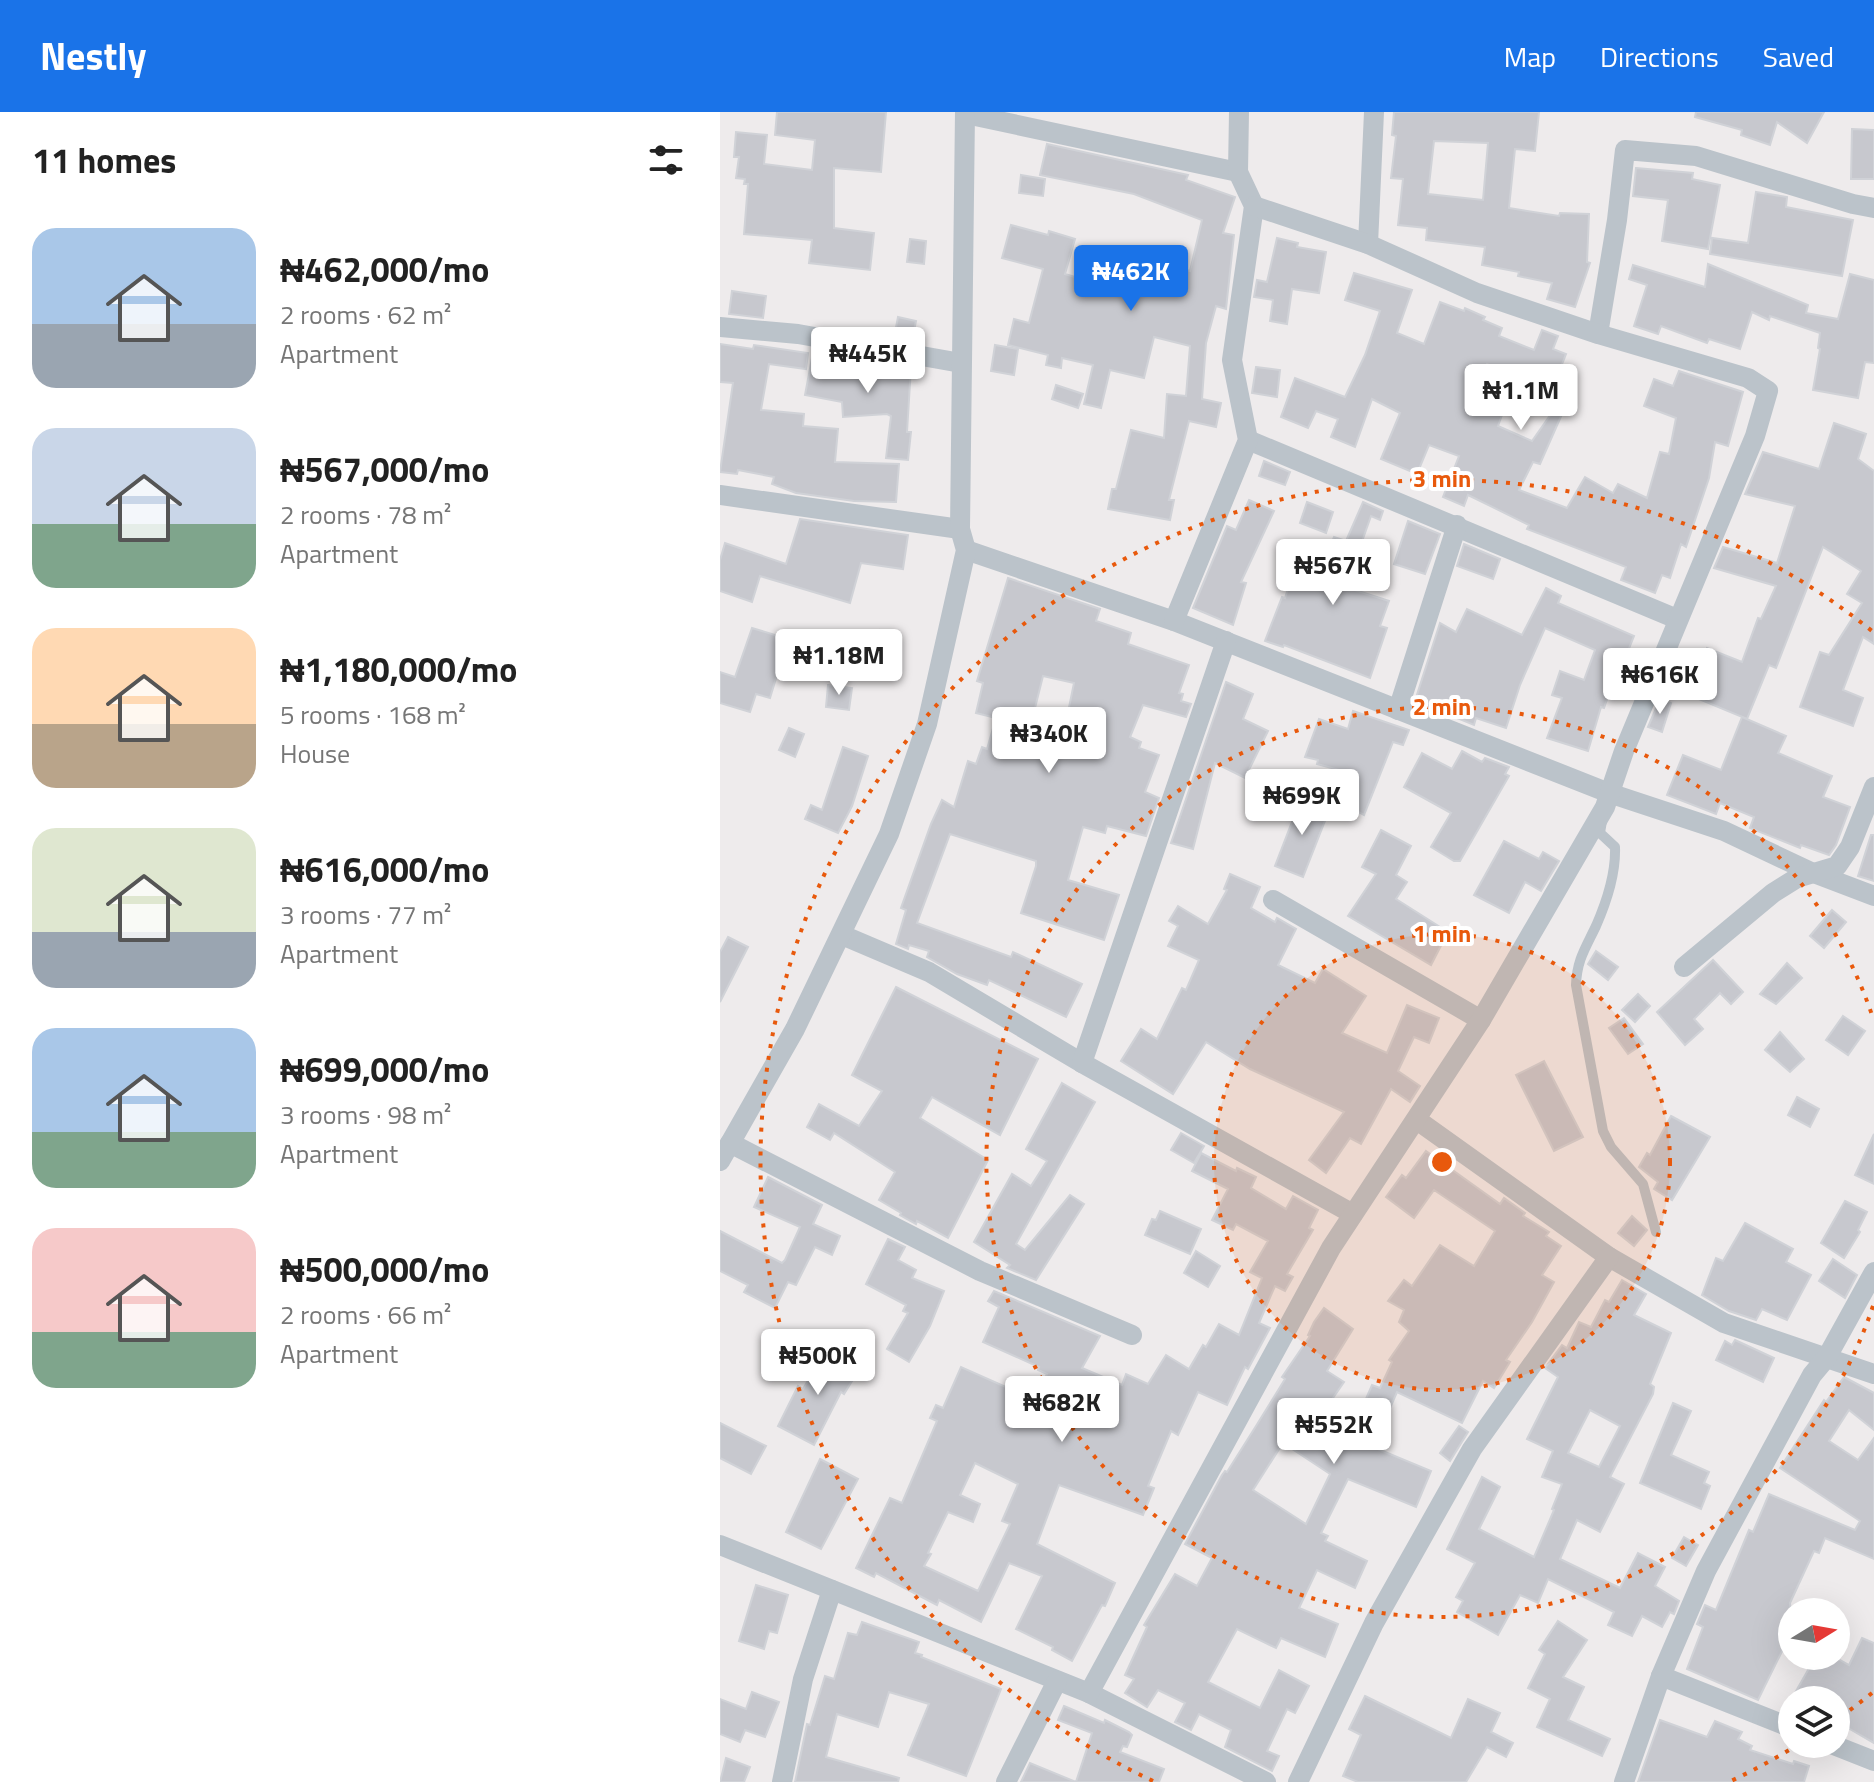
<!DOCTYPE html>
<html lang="en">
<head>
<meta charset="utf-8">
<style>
  body { margin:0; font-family:"Titillium Web",sans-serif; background:#f6f6f6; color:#222; height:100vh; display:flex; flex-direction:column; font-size:30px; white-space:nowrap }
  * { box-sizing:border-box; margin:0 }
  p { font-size:26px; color:#767676 }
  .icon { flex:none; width:44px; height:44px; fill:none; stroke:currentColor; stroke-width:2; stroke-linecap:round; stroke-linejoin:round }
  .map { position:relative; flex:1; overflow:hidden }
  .drawer { display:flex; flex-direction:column; background:#fff; width:720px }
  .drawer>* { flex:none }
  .needle { width:52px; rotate:79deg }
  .tools { position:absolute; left:1058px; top:1486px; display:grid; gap:16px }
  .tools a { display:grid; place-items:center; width:72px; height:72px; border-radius:50%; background:#fff; box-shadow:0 8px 32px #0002; font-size:40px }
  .price { position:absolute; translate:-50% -68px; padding:0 18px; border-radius:8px; background:#fff; color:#222; font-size:26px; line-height:52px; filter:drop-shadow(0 2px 4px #0008) }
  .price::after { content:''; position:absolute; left:50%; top:48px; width:24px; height:18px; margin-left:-12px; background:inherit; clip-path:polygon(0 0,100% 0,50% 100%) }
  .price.active { background:#1a73e8; color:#fff }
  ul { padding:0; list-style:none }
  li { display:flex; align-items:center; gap:24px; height:200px; padding:0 32px }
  li span { display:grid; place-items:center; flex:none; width:224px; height:160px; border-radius:24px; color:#555 }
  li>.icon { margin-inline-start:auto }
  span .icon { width:96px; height:96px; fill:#fffc; stroke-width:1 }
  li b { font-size:34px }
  h2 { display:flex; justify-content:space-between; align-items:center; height:96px; padding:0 32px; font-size:34px }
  header { display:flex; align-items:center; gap:48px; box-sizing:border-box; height:112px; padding:0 40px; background:#1a73e8; color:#fff }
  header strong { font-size:38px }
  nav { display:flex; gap:44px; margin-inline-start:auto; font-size:28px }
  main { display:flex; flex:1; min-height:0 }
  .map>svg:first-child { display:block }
  .building { fill:#c7c8ce; stroke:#d0d2d7; stroke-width:2; fill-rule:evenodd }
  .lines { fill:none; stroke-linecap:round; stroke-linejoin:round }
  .lane { stroke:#bbc3ca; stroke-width:10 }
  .street { stroke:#bbc3ca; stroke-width:20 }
  .ring { fill:none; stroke:#e8590c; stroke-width:4; stroke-dasharray:4 8 }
  .centre { fill:#e8590c; stroke:#fff; stroke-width:4 }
  .ring-label { font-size:24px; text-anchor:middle; font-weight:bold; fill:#e8590c; stroke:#fff; stroke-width:8; stroke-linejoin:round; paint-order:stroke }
</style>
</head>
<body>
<header>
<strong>Nestly</strong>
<nav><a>Map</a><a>Directions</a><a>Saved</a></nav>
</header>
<main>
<section class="drawer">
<h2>11 homes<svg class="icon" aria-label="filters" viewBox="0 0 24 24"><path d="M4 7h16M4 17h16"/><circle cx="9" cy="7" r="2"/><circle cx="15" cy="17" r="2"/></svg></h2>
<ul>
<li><span style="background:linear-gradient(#a9c7e8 60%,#9aa5b1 0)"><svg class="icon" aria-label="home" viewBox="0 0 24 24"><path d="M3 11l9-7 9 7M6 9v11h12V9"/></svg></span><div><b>₦462,000/mo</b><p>2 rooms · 62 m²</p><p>Apartment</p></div></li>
<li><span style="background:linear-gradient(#c9d6e8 60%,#7fa58c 0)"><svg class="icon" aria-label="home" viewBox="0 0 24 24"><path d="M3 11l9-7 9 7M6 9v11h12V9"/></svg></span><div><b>₦567,000/mo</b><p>2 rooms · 78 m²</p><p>Apartment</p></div></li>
<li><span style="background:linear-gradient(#ffd9b3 60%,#b9a48a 0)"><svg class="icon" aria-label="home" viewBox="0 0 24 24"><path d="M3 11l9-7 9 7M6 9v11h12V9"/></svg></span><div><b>₦1,180,000/mo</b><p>5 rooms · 168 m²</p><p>House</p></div></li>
<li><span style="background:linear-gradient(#dfe7d0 65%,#9aa5b1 0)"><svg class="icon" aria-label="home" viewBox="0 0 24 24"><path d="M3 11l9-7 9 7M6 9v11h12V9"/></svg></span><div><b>₦616,000/mo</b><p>3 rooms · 77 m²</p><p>Apartment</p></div></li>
<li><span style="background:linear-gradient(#a9c7e8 65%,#7fa58c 0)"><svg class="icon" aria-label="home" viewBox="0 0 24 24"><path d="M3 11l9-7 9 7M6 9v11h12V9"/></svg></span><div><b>₦699,000/mo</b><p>3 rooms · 98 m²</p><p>Apartment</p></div></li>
<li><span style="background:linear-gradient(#f6c9c9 65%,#7fa58c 0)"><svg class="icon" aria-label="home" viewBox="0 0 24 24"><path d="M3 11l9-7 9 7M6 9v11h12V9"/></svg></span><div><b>₦500,000/mo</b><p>2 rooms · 66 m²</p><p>Apartment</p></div></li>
</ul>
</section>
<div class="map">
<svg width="1154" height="1670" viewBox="0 0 1154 1670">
  <rect width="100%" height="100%" fill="#eeebec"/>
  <g class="building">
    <path d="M57,0H166L161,60L114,56V116L154,121L150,158L89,151L92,128L24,122L28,72H24L25,67L16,66L19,45H14L16,20L47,23L44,52L92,58L95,28L55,23Z"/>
    <path d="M674,0H819L815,39L795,37L789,96L839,104L840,101L869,102L867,150L870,151L855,195L827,187L832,171L798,164L799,160L762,153L765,135L706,128L707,116L678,113L683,67L671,66L676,24L672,23ZM714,29L768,31L763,88L708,82Z"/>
    <path d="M976,0H1104L1087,31L1057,10L1050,33L1021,23L1022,18L975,5Z"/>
    <path d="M1132,17L1154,18V67H1131Z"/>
    <path d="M327,32L468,63L466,68L515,85L503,121L514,123L506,197L496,194L486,231L482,287L501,291L496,315L469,309L449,388H454L450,408L388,397L392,377H396L411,318L444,326L447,282L466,284L470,234L434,225L424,266L390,258L381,296L364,292L373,253L342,246L341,256L326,253L328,243L288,233L294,207L309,211L323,157L282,146L291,113L328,123L329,119L355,127L345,162L372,170V172L408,177L416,145L470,159L482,108L414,82L320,63Z"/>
    <path d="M916,56L973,61L972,67L1000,73L988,137L942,129L948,88L913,84Z"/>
    <path d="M301,63L325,67L323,84L299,81Z"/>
    <path d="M1036,80L1067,85L1066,95L1133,108L1122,164L990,142L992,126L1028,131Z"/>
    <path d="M557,126L578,131L577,135L606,140L599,181L572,177L567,212L550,209L553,188L534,185L537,168L547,170Z"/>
    <path d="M190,127L206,129L204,152L187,150Z"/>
    <path d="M988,152L1088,193L1086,201L1118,207L1130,162L1154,168V251L1145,250L1138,286L1093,278L1100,237L1098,236L1100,221L1050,204L1049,208L1032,200L1020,237L989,227L987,231L941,214L938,222L914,214L927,173L909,167L913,153L985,175Z"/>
    <path d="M634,161L692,178L677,221L704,232L720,190L744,199L745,196L765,205L763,208L782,216L779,224L814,238L822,218L838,224L833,237L846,242L835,270L800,256L797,264L767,252L756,279L786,292L778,314L812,329L840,289L846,293L820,352L813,350L799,378L847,396L865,365L893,381L898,372L927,386L940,340L949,342L956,306L924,294L934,267L953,274L959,259L1023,280L1008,334L995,330L989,366L966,435L961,432L950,466L942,463L935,481L901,468L906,455L807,417L809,413L748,383L744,394L723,385L739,344L709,333L697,362L661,347L680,301L652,287L635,335L611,325L618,307L596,299L588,316L561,305L575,266L625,285L645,243L660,199L625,188Z"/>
    <path d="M12,179L46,184L43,206L9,202Z"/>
    <path d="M178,205L196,209L192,229L174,226Z"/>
    <path d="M0,232L33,237L34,233L88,241L86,257L49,252L41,298L84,302L83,314L118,317L115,350L179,352L176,390L134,389L76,381L52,372L54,365L18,358L17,362L0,360L13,271L0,270Z"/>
    <path d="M275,233L298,237L294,263L271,259Z"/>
    <path d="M92,246L146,256V247L191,255L187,320H191L188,348L166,346L171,304L167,302L123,305L122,290L85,283Z"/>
    <path d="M536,255L560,258L557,285L532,281Z"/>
    <path d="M336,273L363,282L358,296L332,287Z"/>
    <path d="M1114,311L1146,322L1138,347L1154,359V532L1143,525L1123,578L1143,586L1133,614L1080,595L1100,540L1109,543L1142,491L1127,482L1141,459L1103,435L1056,556L1049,553L1027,607L969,583L987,536L1022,550L1038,506L1041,507L1056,474L994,456L1003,435L1057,451L1075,394L1025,382L1043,340L1099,357Z"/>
    <path d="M544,349L570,360L565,373L539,364Z"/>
    <path d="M529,388L554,399L521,470L526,471L513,513L473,496L507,414L516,418Z"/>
    <path d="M587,390L613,400L606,421L580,411Z"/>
    <path d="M643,390L663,399L660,408L651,404L626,475L669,489L660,514L667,516L650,566L564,533L563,535L545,529L562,485L565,486L579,442L604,450L614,425L626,429Z"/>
    <path d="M80,407L188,423L183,457L141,451L130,491L40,464L32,490L0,479V448L5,431L66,452Z"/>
    <path d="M688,409L720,422L705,462L674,452Z"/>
    <path d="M744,432L780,447L773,467L737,454Z"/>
    <path d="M288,466L380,497L376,509L411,521L408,532L469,553L459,581L463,582L461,589L471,592L466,605L423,593L410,625L421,630L419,636L439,643L425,680L439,686L426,724L387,714L385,721L363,715L348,768L399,783L384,828L301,801L316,754V749L230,722L197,811L291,845L293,840L362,872L346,905L269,868L267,873L237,862L207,845L209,839L189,833L188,837L176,832L186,798L181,796L211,712L222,688L234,695L248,649L256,652L262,635L267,637L276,606L256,601L263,571L257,569ZM323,564L354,571L346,610L314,600Z"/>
    <path d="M826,476L841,484L838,491L914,524L893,576H891L884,596L881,595L868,639L827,626L842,586L832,583L840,559L864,568L875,538L825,516L800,573L786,616L756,606L754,613L695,589L720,511L736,520L747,497L802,523Z"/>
    <path d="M32,516L68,527L50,586L36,582L30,600L0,591V560L15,565Z"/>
    <path d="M160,518L177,524L164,558L147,552Z"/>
    <path d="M506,570L533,582L523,607L548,619L525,666L495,651L473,737L451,731Z"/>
    <path d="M108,573L132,576L129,598L106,595Z"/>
    <path d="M940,587L951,591L942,620L928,615Z"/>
    <path d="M633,599L689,618L683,633L673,630L644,703L616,687L630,661L597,652L598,648L585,645L599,607L628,617Z"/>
    <path d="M1022,605L1066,624L1058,641L1112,664L1103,685L1130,695L1116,733L1109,743L1081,733L1080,736L1030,716L1034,705L1000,691L996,702L947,683L963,643L1001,658Z"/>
    <path d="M69,616L84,622L75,645L59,638Z"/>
    <path d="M123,635L148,644L132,694L118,721L85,707L91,693L102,698Z"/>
    <path d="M742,639L762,650L765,646L789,655L785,662L789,664L740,749H734L711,735L731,701L684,675L702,641L732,657Z"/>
    <path d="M582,684L610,696L583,765L555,754Z"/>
    <path d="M661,718L691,734L676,763L687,770L676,787L728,820L711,853L628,804L656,762L642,755Z"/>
    <path d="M1151,723H1154V769L1138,764Z"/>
    <path d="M784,729L819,747L823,740L839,749L821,779L805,770L789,801L754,783Z"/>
    <path d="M510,762L540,775L531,796L555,810L557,806L576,817L558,853L595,871L603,857L646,884L622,921L667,941L687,893L719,906L709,931L694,925L678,959L700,974L690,990L671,977L641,1032L630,1026L606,1061L589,1048L624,1000L530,957L486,930L453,982L401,949L421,917L437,927L462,876L466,878L479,848L448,834L458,814L449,809L458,794L488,812L507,778L504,777Z"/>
    <path d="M1112,798L1126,810L1104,836L1090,824Z"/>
    <path d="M8,825L28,835L0,890V840Z"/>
    <path d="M876,839L898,855L888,868L868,852Z"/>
    <path d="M993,848L1023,880L1011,892L1000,881L974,907L983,917L965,933L937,900Z"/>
    <path d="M1067,851L1082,866L1056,892L1040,882Z"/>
    <path d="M176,875L318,947L280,1023L212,985L200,1006L268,1048L228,1126L197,1109L196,1112L180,1103L181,1101L159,1088L175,1060L114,1021L110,1028L87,1015L99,992L139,1014L162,979L132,963Z"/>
    <path d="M918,882L930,894L915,910L902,898Z"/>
    <path d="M1123,904L1145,919L1128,943L1106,928Z"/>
    <path d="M904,906L923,932L908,942L889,916Z"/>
    <path d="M1060,920L1084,947L1070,960L1045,938Z"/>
    <path d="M824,949L863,1025L834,1039L796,963Z"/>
    <path d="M342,971L375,990L296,1132L305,1138L350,1083L364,1092L316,1168L287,1156L290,1153L254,1130L292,1062L311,1074L327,1049L306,1037Z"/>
    <path d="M1077,985L1099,997L1090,1015L1068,1003Z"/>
    <path d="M951,1004L990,1025L952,1088L934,1077L938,1070L919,1055L927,1041L930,1043Z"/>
    <path d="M461,1021L484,1034L474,1051L451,1038Z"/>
    <path d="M1154,1022V1072L1135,1063Z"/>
    <path d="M706,1039L780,1092L784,1086L805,1101L803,1104L829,1120L826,1124L841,1134L822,1163L834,1170L812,1210L786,1248L790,1250L774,1276L763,1269L742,1311L677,1280L653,1335L711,1359L696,1395L628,1367L601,1421L608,1424L605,1429L647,1449L635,1476L597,1458L579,1496L618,1512L605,1545L561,1526L556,1536L517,1517L488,1570L540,1596L559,1558L589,1574L575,1601L567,1597L547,1639L559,1644L552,1659L505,1635L511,1618L479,1602L471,1618L455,1610L465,1591L438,1578L427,1595L405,1581L414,1567L405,1563L427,1515L424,1513L455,1462L477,1474L492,1446L465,1432L502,1363L505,1359L507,1360L536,1314L565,1267L562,1265L590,1224L588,1223L594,1210L604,1196L633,1217L607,1259L624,1270L604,1299L632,1319L652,1273L660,1276L672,1250L669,1248L689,1219L679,1210L684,1198L668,1189L684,1168L692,1174L720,1133L754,1154L775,1119L714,1078L694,1106L666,1085L682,1063L686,1066ZM563,1331L610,1362L586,1412L533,1378Z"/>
    <path d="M481,1041L516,1059L517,1056L536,1065L531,1076L566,1097L573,1084L598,1098L589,1116L593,1118L567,1162L573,1165L565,1179L555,1174L539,1211L550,1216L528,1257L525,1255L507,1293L478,1280L458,1323L451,1319L428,1374L434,1376L423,1403L339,1373L317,1432L395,1471L385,1494L382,1493L352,1549L332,1538L333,1535L296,1517L322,1464L289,1451L261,1510L219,1488L217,1493L156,1461L154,1465L136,1456L170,1386L182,1391L217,1309L210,1306L216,1293L223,1296L241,1255L315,1288L327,1262L318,1258L319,1255L263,1230L279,1195L268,1189L274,1179L380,1224L362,1256L402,1273L406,1262L428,1272L446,1243L469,1257L483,1233L486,1235L499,1212L519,1223L542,1166L530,1160L548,1129L516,1112L513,1118L492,1108L508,1077L472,1059ZM255,1351L298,1372L282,1409L290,1412L258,1479L204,1454L211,1442L208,1441L228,1400L253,1410L260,1392L240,1383Z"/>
    <path d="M48,1065L102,1093L93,1112L120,1124L112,1143L95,1135L76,1173L68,1170L55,1196L24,1180L28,1173L0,1159V1119L62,1151L65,1148L80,1115L34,1095Z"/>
    <path d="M1125,1089L1147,1100L1138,1118L1140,1120L1124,1146L1101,1131Z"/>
    <path d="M440,1099L481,1117L470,1142L425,1123L432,1107L436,1108Z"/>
    <path d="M912,1104L927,1118L914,1134L898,1121Z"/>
    <path d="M1025,1111L1073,1137L1066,1150L1091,1163L1067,1208L1042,1197L1036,1208L1009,1199L982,1183L996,1146L1003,1149Z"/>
    <path d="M168,1127L185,1135L178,1148L196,1158L192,1166L224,1179L210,1214L189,1250L167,1237L188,1201L183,1199L186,1193L146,1172Z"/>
    <path d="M476,1139L500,1154L488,1175L464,1161Z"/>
    <path d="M1113,1147L1137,1163L1125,1186L1099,1169Z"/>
    <path d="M902,1168L926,1182L914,1203L951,1221L930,1272L934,1275L933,1282L890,1365L904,1372L880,1420L857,1408L840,1447L900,1476L918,1441L945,1455L935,1474L959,1489L954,1502L950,1500L942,1515L922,1504L912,1524L888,1513L894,1500L828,1467L818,1491L800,1483L778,1523L737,1500L743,1489L736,1485L755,1451L727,1437L762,1365L780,1375L759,1417L814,1445L834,1398L832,1397L842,1372L822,1365L833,1339L807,1327L838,1265L825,1256L842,1233L847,1236L859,1210L871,1215L885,1188L889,1190ZM870,1298L900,1314L879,1355L848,1341Z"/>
    <path d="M1015,1228L1054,1246L1043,1270L996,1248L1005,1229L1012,1233Z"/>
    <path d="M107,1236L140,1256L124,1282L121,1280L94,1333L58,1314L78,1274L83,1277Z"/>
    <path d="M1124,1265L1154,1281V1318L1129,1298L1109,1329L1138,1348L1154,1326V1447L1105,1426L1099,1441L1094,1439L1070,1491L1072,1519L1038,1588L967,1557L983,1515L977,1512L985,1493L996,1498L1029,1418L1033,1420L1049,1382L1135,1418L1140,1409L1060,1356L1104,1288L1106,1290Z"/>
    <path d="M953,1291L971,1299L951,1343L989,1360L984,1371L990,1374L981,1397L920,1371Z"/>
    <path d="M0,1311L46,1334L31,1362L0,1346Z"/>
    <path d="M739,1314L748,1320L730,1349L720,1341Z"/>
    <path d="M100,1347L138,1367L101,1437L66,1420Z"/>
    <path d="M964,1425L978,1433L966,1454L952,1446Z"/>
    <path d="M36,1473L68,1483L57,1521L49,1519L44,1537L19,1529Z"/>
    <path d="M838,1509L867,1528L843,1565L864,1575L848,1608L890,1627L882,1644L817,1615L830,1587L808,1576L825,1542L819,1538Z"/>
    <path d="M142,1510L199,1530L195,1541L202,1543L201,1545L281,1577L246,1664L188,1643L209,1592L169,1580L158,1615L117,1602L106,1645L179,1666L178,1670H75L87,1612L90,1613L105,1564L114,1567L128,1521L137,1523Z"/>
    <path d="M1142,1526L1154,1531V1631L1128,1616L1124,1623L1116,1620V1588H1087L1075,1581L1096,1544H1113L1129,1553Z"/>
    <path d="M32,1580L59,1590L45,1625L25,1618L20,1630L0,1622V1587L26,1597Z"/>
    <path d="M645,1584L731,1626L748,1587L780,1601L771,1620L793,1631L786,1645L767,1635L746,1670H638L623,1664L641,1623L629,1617Z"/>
    <path d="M344,1594L384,1611L385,1608L409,1620L412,1623L407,1635L403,1634L400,1640L444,1657L439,1670H301L310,1651L356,1670L372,1621L338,1608Z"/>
    <path d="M940,1608L987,1625L995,1609L1022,1620L1018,1627L1032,1634L1030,1638L1073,1652L1074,1649L1089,1654L1084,1670H918Z"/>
    <path d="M6,1646L30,1655L24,1670H0Z"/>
  </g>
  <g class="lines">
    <path class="lane" d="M882,709L880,721L895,735C896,762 887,789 876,814C865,837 857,848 856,873L883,1019L891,1035L923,1072L936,1120"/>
    <g class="street">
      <path d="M246,2L518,60"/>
      <path d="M648,132L654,0"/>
      <path d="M0,215L78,222L241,251"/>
      <path d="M878,222L897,108L905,38L976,44L1133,92L1154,96"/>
      <path d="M528,328L957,507"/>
      <path d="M0,383L240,417"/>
      <path d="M246,438L454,509L889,681L1004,719L1091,760L1154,784"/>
      <path d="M454,509L528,328L512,248L534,94L518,60L519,0"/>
      <path d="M678,598L737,413"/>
      <path d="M553,788L761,908"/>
      <path d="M122,823L209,860L362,951L633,1102"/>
      <path d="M964,855L1053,781L1077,766L1117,754L1130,735L1154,675"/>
      <path d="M362,951L506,529"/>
      <path d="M697,1008L889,1145L1004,1211L1154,1262"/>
      <path d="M10,1031L260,1159L412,1223"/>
      <path d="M0,1049L75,917L169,722L207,612L246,438L240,417L245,0"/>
      <path d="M0,1433L369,1581L546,1670"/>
      <path d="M941,1564L1072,1616"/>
      <path d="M369,1581L611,1136L761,908L885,695L904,639L1035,324L1048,279L1028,266L878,222L757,181L648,132L534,94"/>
      <path d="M1111,1632L1154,1649"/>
      <path d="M62,1670L83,1567L112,1478"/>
      <path d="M286,1670L337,1569"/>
      <path d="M578,1670L654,1511L752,1337L889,1145"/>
      <path d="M904,1670L941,1564L986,1459L1092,1263L1107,1245L1154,1160"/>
    </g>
  </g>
  <circle cx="722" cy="1050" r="228" fill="#e8590c" fill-opacity=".12"/>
  <g class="ring">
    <circle cx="722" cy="1050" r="228"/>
    <path d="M1153 1194A455 455 0 1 1 1153 906"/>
    <path d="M1152 1581A683 683 0 0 1 1119 1606M1079 1632A683 683 0 0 1 1011 1669M433 1669A683 683 0 1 1 1152 519"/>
  </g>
  <circle cx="722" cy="1050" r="12" class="centre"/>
  <g class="ring-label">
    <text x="722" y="375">3 min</text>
    <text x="722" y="603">2 min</text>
    <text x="722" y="830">1 min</text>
  </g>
</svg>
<div class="tools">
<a><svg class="needle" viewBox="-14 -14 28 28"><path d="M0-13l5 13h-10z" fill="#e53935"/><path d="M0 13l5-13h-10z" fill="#767676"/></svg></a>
<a><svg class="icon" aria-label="layers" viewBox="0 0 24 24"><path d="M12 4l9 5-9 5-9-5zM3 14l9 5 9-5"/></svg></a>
</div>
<b class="price active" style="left:411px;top:201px">₦462K</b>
<b class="price" style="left:148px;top:283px">₦445K</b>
<b class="price" style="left:801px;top:320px">₦1.1M</b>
<b class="price" style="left:613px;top:495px">₦567K</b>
<b class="price" style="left:119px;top:585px">₦1.18M</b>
<b class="price" style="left:940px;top:604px">₦616K</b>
<b class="price" style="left:329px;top:663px">₦340K</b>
<b class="price" style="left:582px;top:725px">₦699K</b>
<b class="price" style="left:98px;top:1285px">₦500K</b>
<b class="price" style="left:342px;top:1332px">₦682K</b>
<b class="price" style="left:614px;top:1354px">₦552K</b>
</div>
</main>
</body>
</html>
